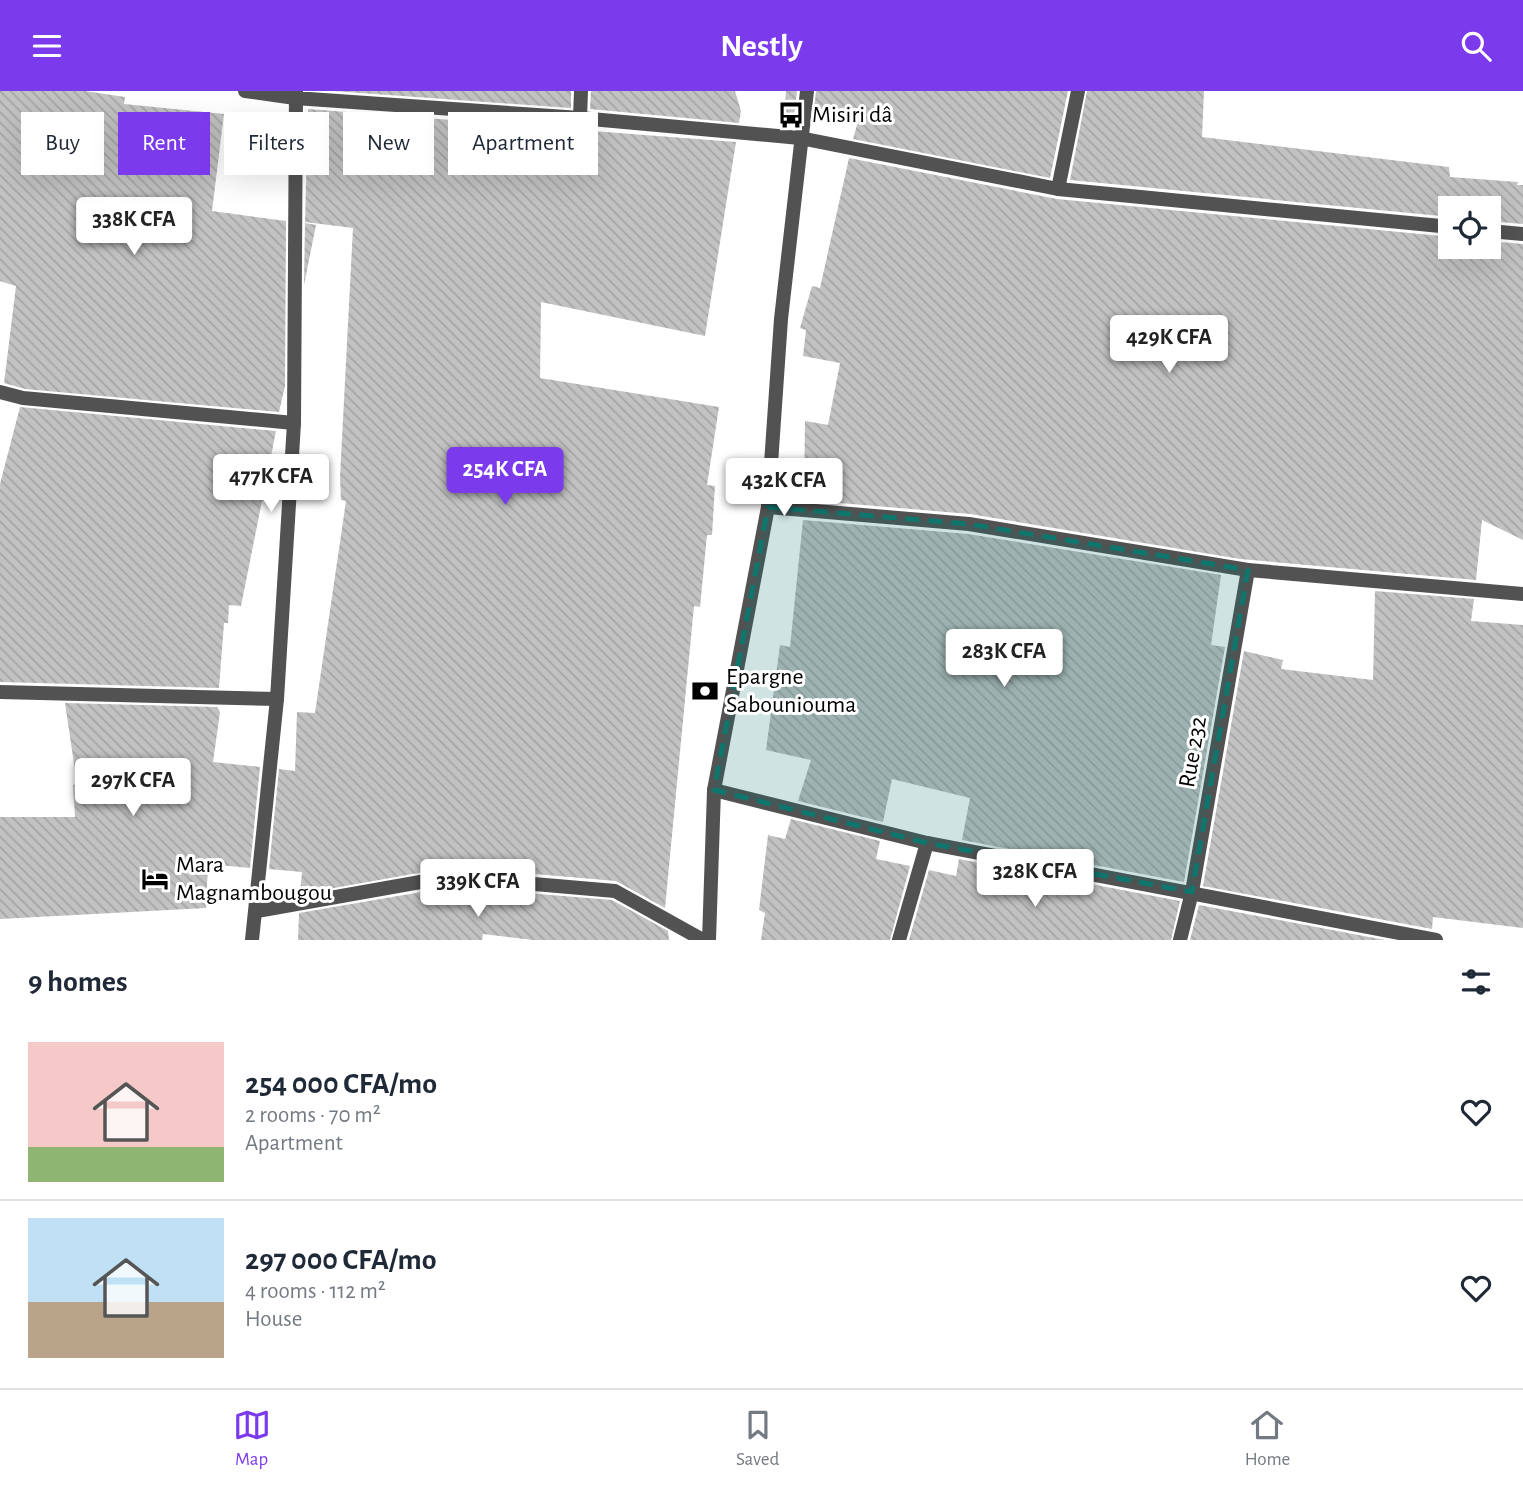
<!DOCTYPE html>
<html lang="en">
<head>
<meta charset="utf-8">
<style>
  body { margin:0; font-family:"Alegreya Sans",sans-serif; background:#f2f2f3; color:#1f2937; height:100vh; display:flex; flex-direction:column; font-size:26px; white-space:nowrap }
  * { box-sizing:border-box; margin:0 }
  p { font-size:23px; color:#747a83 }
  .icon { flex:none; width:38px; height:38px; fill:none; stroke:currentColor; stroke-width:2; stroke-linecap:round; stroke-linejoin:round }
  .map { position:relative; height:849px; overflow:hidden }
  .details { display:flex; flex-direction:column; background:#fff; flex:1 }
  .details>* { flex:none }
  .guide { position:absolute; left:21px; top:21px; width:700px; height:63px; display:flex; gap:14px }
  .fabs { position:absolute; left:1438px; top:105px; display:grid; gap:14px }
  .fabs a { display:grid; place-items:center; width:63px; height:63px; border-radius:0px; background:#fff; box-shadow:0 7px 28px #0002; font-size:35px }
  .price { position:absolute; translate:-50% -60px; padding:0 16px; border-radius:7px; background:#fff; color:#222; font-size:23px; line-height:46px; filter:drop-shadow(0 2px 4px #0008) }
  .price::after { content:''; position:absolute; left:50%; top:42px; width:21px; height:16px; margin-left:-10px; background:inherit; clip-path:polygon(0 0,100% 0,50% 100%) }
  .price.on { background:#7c3aed; color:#fff }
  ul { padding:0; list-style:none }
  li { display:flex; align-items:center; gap:21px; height:175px; padding:0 28px }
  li+li { border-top:2px solid #e0e1e3 }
  li span { display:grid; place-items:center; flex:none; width:196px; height:140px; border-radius:0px; color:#555 }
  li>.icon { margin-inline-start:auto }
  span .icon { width:84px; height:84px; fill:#fffc; stroke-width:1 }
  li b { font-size:30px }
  h2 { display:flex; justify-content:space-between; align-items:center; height:84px; padding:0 28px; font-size:30px }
  .pill { padding:0 24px; border-radius:0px; background:#fff; box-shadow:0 7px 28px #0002; font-size:24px; line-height:63px }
  .pill.on { background:#7c3aed; color:#fff }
  header { display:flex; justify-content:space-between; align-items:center; height:91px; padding:0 28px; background:#7c3aed; color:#fff; font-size:32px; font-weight:700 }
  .dock { display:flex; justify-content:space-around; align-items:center; height:98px; border-top:2px solid #e0e1e3; background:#fff; font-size:19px; color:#747a83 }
  .dock a { display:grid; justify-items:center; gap:4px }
  .dock .on { color:#7c3aed }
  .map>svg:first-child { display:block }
  .building { fill:url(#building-back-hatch) }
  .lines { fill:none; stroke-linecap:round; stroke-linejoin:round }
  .minor { stroke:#525252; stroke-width:14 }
  .tertiary { stroke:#525252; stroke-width:14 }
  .marked { fill:#0f766e; fill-opacity:0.2; stroke:#0f766e; stroke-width:5; stroke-dasharray:14 9; stroke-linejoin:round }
  .labels { text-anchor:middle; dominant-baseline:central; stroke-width:6; stroke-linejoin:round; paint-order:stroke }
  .poi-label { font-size:24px; fill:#000; stroke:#fff; text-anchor:start }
  .street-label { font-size:24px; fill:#000; stroke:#fff }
</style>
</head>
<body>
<header><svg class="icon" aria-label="menu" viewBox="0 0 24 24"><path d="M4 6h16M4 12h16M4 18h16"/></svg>Nestly<svg class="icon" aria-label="search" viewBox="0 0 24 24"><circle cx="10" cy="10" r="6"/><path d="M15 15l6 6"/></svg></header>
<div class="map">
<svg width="1523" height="849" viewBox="0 0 1523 849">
  <defs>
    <pattern id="building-back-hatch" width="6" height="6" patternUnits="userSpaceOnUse" patternTransform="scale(1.75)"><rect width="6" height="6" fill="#c2c2c2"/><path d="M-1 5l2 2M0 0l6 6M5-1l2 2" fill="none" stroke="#a5a5a5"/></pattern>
  </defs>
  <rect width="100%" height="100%" fill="#fff"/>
  <g class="building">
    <path d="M0,0H85L125,6L124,13L224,23L212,120L286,130L285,295L279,321L25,298L4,292L16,195L0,190Z"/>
    <path d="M333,0H571V17Z"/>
    <path d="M591,0H735L741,20L739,32L590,18Z"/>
    <path d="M786,0H797L794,26L784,24Z"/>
    <path d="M816,0H1068L1050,87L853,48L857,34L813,28Z"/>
    <path d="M1087,0H1204L1202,46L1449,76L1450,86L1518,91L1517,94H1523V133L1489,130V117H1451V126L1070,89Z"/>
    <path d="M308,18L736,51L705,245L541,211L540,287L719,316L707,394L715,395L712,444H707L700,516L694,515L665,817L616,790L477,778L424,781L300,803L302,781L269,778L279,678L295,680L297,621L315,622L346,410L341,409L340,386L353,137L305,131Z"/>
    <path d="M849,67L1057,108L1451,146V156H1489V150L1523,153V449L1482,429L1476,489L1240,468L970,423L804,409L805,330L828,334L840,272L803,265L806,239L800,237L812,195L820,197Z"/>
    <path d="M305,132L316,134L304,194Z"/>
    <path d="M20,316L276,340L241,515L229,514L228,532H224L219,597L0,591V393Z"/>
    <path d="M803,429L968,443L1221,484L1211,554L1225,556L1184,791L962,749L970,707L892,688L883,731L798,710L811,669L766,659L780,554L790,556Z"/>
    <path d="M1375,500L1474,508L1471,530L1523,534V837L1433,826L1432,838L1203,795L1244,560L1283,569L1281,578L1373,589Z"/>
    <path d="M65,612L217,616L220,621L213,671L260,676L250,777L208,773L206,817L0,828V726H75L73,694L77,693Z"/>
    <path d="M791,728L880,750L876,768L910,775L890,849H761L765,822L759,819L768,744L785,748Z"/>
    <path d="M959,768L1180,810L1171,849H909L929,779L956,785Z"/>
    <path d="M477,798L612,809L668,840L669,849H533L483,843L482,849H298L299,822L427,800Z"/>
    <path d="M1199,814L1385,849H1190Z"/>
  </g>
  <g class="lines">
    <g class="minor">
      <path d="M245,0L295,7L580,27L800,47L1058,98L1451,136"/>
      <path d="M580,27L581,0"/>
      <path d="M1058,98L1078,0"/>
      <path d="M1489,140L1523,143"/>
      <path d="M0,301L23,307L294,332"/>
      <path d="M768,416L969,433L1248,479L1523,503"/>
      <path d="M0,601L277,608"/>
      <path d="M714,699L927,752L1436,849"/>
      <path d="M257,820L426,790L477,788L615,800L703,849"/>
      <path d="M252,849L277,608L294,332L296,0"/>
      <path d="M899,849L927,752"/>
      <path d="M1180,849L1192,801L1248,479"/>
    </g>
    <path class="tertiary" d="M709,849L714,699L768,416L781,228L807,0"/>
  </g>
  <path class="marked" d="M768,416L969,433L1248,479L1192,801L927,752L714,699Z"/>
  <defs>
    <g id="bus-bare" transform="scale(2.1)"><path d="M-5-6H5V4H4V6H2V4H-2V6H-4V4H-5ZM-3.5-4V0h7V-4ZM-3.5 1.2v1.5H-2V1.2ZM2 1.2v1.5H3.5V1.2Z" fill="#000" stroke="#fff" stroke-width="2.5" paint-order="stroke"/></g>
    <g id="bank-bare" transform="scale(2.1)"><path d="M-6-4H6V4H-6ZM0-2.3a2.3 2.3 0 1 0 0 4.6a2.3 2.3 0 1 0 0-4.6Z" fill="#000" stroke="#fff" stroke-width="2.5" paint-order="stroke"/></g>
    <g id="hotel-bare" transform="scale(2.1)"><path d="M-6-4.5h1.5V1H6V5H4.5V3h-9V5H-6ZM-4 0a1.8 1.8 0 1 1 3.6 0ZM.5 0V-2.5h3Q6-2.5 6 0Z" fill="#000" stroke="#fff" stroke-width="2.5" paint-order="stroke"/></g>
  </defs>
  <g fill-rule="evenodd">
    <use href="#bus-bare" x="791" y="24"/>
    <use href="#bank-bare" x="705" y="600"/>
    <use href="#hotel-bare" x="155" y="788"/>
  </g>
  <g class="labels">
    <g class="poi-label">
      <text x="812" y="24">Misiri dâ</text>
      <text x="726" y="586">Epargne<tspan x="726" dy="28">Sabouniouma</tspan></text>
      <text x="176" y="774">Mara<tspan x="176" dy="28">Magnambougou</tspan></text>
    </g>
    <g class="street-label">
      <text transform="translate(1193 661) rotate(-80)">Rue 232</text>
    </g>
  </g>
</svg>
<div class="fabs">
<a><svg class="icon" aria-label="locate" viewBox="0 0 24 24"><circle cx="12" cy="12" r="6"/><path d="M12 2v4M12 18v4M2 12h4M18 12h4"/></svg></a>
</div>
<b class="price" style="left:134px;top:166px">338K CFA</b>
<b class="price" style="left:1169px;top:284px">429K CFA</b>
<b class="price on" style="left:505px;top:416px">254K CFA</b>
<b class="price" style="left:271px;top:423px">477K CFA</b>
<b class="price" style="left:784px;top:427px">432K CFA</b>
<b class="price" style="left:1004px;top:598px">283K CFA</b>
<b class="price" style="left:133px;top:727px">297K CFA</b>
<b class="price" style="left:1035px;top:818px">328K CFA</b>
<b class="price" style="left:478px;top:828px">339K CFA</b>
<div class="guide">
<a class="pill">Buy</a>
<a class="pill on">Rent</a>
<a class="pill">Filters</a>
<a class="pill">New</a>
<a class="pill">Apartment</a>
</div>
</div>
<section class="details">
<h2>9 homes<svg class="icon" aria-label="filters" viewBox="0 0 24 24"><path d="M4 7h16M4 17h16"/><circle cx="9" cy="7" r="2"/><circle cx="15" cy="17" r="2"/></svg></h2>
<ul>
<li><span style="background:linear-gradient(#f6c9c9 75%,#8fb573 0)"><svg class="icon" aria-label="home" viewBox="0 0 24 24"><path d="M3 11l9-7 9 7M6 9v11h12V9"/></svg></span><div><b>254 000 CFA/mo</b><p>2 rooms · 70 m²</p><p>Apartment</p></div><svg class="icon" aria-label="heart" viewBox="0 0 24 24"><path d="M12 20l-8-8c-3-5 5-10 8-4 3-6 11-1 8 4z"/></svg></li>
<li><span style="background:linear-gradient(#bfe0f5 60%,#b9a48a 0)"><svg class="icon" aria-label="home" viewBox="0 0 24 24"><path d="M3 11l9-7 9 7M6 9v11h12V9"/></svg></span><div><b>297 000 CFA/mo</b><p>4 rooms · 112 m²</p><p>House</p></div><svg class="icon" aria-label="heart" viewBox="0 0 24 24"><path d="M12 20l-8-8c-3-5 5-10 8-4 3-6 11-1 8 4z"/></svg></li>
</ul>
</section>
<nav class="dock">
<a class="on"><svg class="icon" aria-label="map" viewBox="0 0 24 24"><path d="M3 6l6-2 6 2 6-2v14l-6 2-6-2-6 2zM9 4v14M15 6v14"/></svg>Map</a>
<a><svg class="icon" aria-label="saved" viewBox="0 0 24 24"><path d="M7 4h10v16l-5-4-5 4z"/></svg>Saved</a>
<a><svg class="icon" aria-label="home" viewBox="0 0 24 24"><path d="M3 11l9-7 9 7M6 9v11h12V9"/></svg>Home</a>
</nav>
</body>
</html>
